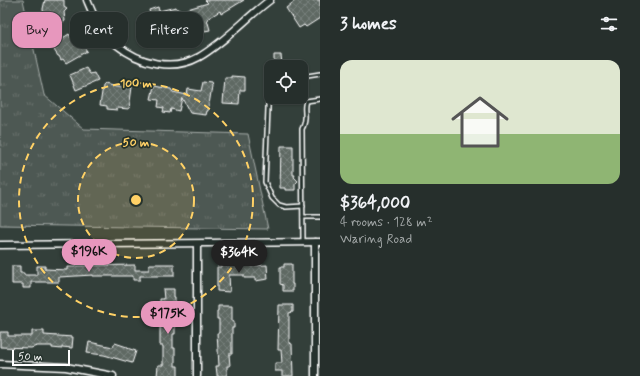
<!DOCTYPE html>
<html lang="en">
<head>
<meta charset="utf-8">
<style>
  body { margin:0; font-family:Mynerve,sans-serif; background:#2e3734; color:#f1f3f6; height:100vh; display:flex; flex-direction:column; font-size:15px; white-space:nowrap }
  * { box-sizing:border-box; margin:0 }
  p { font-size:13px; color:#a4a9a9 }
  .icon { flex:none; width:22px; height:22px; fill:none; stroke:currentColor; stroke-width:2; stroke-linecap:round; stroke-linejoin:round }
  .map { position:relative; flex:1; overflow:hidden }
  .sheet { display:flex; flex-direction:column; background:#262f2c; width:320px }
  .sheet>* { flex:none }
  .banner { position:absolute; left:12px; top:12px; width:248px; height:36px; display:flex; gap:8px }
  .tools { position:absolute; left:264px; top:60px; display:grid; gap:8px }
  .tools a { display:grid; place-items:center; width:44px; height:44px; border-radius:8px; background:#262f2c; box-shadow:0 1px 3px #0004,0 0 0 1px #424a48; font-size:20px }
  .scale { position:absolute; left:12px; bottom:10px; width:58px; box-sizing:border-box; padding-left:4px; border:2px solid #fff; border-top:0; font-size:11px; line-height:14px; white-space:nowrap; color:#fff; -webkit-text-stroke:3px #26332d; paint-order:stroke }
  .price { position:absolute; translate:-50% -34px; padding:0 9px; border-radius:14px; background:#e797bd; color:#111; font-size:13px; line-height:26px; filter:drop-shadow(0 1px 2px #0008) }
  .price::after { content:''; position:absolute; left:50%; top:24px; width:12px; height:9px; margin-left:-6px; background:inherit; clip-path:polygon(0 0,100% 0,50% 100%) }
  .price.current { background:#222; color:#fff }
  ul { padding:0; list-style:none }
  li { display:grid; align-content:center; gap:8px; height:212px; padding:0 20px }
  li span { display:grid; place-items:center; height:124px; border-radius:12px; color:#555 }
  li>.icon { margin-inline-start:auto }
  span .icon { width:72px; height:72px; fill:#fffc; stroke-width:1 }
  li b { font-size:17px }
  h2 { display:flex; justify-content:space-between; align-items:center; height:48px; padding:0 20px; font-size:17px }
  .tag { padding:0 14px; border-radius:12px; background:#262f2c; box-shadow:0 1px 3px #0004,0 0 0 1px #424a48; font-size:14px; line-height:36px }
  .tag.current { background:#e797bd; color:#111 }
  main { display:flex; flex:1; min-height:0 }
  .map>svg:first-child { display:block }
  .grass { fill:url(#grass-tufts); stroke:#a6aca9 }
  .building { fill:url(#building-cross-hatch); stroke:#fff }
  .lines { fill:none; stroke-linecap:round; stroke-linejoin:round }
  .lane-casing { stroke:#fff; stroke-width:6 }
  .street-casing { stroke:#fff; stroke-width:9 }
  .lane { stroke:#26332d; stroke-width:3 }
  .street { stroke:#26332d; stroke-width:6 }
  .ring { fill:none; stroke:#ffd166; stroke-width:2; stroke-dasharray:7 5 }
  .centre { fill:#ffd166; stroke:#26332d; stroke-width:2 }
  .ring-label { font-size:12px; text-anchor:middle; font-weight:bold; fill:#ffd166; stroke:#26332d; stroke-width:3.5; stroke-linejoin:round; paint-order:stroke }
</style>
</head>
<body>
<main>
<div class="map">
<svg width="320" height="376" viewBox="0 0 320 376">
  <defs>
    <pattern id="grass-tufts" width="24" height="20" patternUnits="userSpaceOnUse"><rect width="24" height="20" fill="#4d5853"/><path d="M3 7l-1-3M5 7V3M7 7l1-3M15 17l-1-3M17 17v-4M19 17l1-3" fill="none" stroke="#68716d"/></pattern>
    <pattern id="building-cross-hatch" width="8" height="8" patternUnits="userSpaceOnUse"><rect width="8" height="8" fill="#5f6964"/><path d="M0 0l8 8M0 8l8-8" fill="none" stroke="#77807b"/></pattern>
  </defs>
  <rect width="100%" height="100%" fill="#333f3a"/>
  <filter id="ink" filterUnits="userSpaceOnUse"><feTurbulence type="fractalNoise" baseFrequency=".025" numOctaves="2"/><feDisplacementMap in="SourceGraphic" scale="8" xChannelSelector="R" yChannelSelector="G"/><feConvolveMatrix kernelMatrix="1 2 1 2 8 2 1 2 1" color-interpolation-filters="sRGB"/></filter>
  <g filter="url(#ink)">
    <path class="grass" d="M0,0H23L44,95L84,129L248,134L268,229L0,225Z"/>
    <g class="building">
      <path d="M45,0H64V7L67,9L64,12L65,21L60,24L45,25L43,9Z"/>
      <path d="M205,0H244L221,14L220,11L207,19L210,30L183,35L182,33L170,36L171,40L163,42L161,37L155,39L148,15L150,14L149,10L158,7L159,11L176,7L178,10H184L208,3Z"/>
      <path d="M296,0H320V18L306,27L304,25L299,28L286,8Z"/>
      <path d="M69,34L76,46L81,43L87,51L66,63L63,59L61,60L59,56H58L54,50L57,48L54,44Z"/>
      <path d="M274,55H281L282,64H280V67H274Z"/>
      <path d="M86,68L90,74L94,73L98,81L76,90L70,75Z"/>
      <path d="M232,76L245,77V90H240L239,104L223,103L225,78H232Z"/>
      <path d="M203,82L211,83L212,86L208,111H207L206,115L190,113L182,98L179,111L171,109L170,113L163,112L164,108L158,107L159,100L151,99L154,86L171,89L173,92L187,95L188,89L201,91Z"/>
      <path d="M105,84L116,87H132L129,109L118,108L117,110L107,109V106L100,105L103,86Z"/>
      <path d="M281,146H293V175H295L294,177L298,181L295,184V190H285V188H280Z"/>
      <path d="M149,264H174V276H140V280H133V276H93V275L59,277V282H31V288H23V284H12V266H20V273H24V275H37V266H45V269L67,270V267H75V266L135,265V270H149Z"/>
      <path d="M242,264H250V266L267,265L268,279L255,281V278H244V275H229L230,292L217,291V267H221V265Z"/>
      <path d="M284,264H292V284H293V291H283V285L280,284V267H284Z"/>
      <path d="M163,289H174V297H175V334H173V348H175V366H178V376H157L158,365H163V346H160V326H164L165,310H160V299H164Z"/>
      <path d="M279,305H293V312L289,313V343L292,344L293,376H282V371H275V363H282L281,350H278Z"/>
      <path d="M218,306H232V321H234V328H232V354H229L230,366H227V376H217V374L216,366H219L217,333H219V319H217V311H218Z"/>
      <path d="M32,331H44V335L73,337L72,348L62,347V349L52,348V346H37L31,348L0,347V332H8V336H32Z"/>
      <path d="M89,342L113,347L115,343L127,347V348L136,351L132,363L104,355L87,353Z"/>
    </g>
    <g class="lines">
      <g class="lane-casing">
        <g id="lane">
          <path d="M301,77L320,74"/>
          <path d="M271,81L269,84L265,182L272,198L279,205L286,207L303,206"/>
          <path d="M303,217H320"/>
          <path d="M303,242L302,129C309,117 302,111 306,101L320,99"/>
        </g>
      </g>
      <g class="street-casing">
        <g id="street">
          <path d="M87,0C92,12 97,25 105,35C108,39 113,42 117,45C139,63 172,72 199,57C225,42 246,18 270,0"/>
          <path d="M315,242V376"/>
          <path d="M0,245L320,242"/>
          <path d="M0,364L66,367L113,376"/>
          <path d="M197,376V244"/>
        </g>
      </g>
      <use href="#lane" class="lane"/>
      <use href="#street" class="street"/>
    </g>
  </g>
  <circle cx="136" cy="200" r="58" fill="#ffd166" fill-opacity=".12"/>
  <g class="ring">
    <circle cx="136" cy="200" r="58"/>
    <circle cx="136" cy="200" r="117"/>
  </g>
  <circle cx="136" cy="200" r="6" class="centre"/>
  <g class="ring-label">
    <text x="136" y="87">100 m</text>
    <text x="136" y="146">50 m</text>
  </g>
</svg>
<div class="tools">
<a><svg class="icon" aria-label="locate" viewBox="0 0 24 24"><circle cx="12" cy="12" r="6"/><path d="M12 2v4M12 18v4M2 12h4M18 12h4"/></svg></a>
</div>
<div class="scale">50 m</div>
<b class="price" style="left:89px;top:273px">$196K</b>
<b class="price current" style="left:239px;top:274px">$364K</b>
<b class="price" style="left:168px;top:335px">$175K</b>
<div class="banner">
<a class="tag current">Buy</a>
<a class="tag">Rent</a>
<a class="tag">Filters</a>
</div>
</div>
<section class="sheet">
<h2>3 homes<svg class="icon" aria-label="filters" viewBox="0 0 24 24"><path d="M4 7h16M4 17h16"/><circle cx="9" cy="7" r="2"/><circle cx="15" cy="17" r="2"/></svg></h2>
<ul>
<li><span style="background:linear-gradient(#dfe7d0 60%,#8fb573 0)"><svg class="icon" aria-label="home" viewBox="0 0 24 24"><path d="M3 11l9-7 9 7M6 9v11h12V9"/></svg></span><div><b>$364,000</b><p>4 rooms · 128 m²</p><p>Waring Road</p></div></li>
</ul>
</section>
</main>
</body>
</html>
